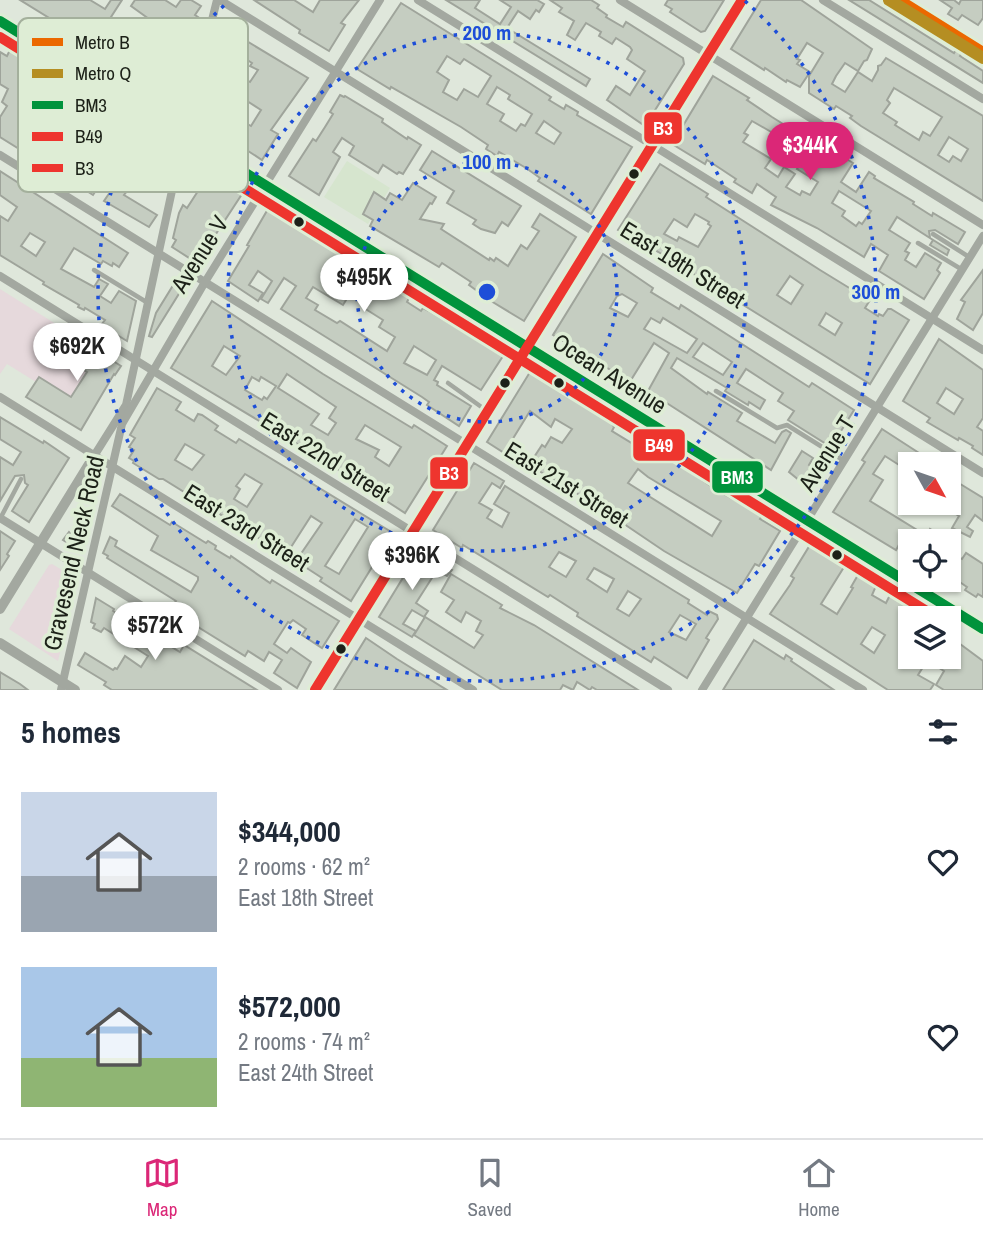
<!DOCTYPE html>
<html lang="en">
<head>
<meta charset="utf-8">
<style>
  body { margin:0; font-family:"Archivo Narrow",sans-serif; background:#f6f6f7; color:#1f2937; height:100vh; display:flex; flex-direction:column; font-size:26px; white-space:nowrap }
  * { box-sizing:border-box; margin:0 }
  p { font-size:23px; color:#747a83 }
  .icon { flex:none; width:38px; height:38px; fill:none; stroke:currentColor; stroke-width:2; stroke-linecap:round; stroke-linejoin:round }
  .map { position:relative; height:690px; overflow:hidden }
  .details { display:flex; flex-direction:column; background:#fff; flex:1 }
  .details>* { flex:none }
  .needle { width:46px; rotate:130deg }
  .tools { position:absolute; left:898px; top:452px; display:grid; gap:14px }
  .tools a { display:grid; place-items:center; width:63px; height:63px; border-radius:0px; background:#fff; box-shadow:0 2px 5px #0004; font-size:35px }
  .price { position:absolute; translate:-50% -60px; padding:0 16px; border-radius:24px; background:#fff; color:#222; font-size:23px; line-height:46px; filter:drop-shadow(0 2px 4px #0008) }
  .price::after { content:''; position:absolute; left:50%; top:42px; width:21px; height:16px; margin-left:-10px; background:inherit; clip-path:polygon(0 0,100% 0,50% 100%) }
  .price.current { background:#db2777; color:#fff }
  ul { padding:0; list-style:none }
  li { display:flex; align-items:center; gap:21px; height:175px; padding:0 21px }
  li span { display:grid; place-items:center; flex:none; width:196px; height:140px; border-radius:0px; color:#555 }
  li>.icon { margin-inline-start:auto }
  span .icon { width:84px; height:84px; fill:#fffc; stroke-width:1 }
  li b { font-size:30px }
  h2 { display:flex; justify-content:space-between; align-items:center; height:84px; padding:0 21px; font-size:30px }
  .dock { display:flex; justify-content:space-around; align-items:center; height:98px; border-top:2px solid #e0e1e3; background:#fff; font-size:19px; color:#747a83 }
  .dock a { display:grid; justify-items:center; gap:4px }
  .dock .current { color:#db2777 }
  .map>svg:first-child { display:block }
  .built { fill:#d6e5ce }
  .green { fill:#e6d9dc }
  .building { fill:#c5cdc1; stroke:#9fa49b; stroke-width:2; fill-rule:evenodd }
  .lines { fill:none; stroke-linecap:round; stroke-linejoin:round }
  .service { stroke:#a3a8a0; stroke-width:4.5 }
  .minor { stroke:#a3a8a0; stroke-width:8 }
  .tertiary { stroke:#a3a8a0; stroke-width:10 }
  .secondary { stroke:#a2a79f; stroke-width:10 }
  .bus-1-casing { stroke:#deedd5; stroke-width:16 }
  .bus-2-casing { stroke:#deedd5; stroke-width:16 }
  .bus-3-casing { stroke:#deedd5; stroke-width:16 }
  .bus-1 { stroke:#00933c; stroke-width:10 }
  .bus-2 { stroke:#ee352e; stroke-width:10 }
  .bus-3 { stroke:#ee352e; stroke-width:10 }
  .metro-1-casing { stroke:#deedd5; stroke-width:18 }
  .metro-2-casing { stroke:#deedd5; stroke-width:18 }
  .metro-1 { stroke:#eb6800; stroke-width:12 }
  .metro-2 { stroke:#b58e22; stroke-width:12 }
  .ring { fill:none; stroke:#1d4ed8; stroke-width:3.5; stroke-dasharray:3.5 7 }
  .bus-dot { fill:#1c2118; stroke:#deedd5; stroke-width:2.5 }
  .labels { text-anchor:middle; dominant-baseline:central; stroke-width:7; stroke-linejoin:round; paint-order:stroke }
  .street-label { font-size:24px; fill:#1c2118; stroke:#deedd5 }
  .key { fill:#deedd5; stroke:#a4b09c; stroke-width:2 }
  .key-label { font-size:19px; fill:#1c2118 }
  .centre { fill:#1d4ed8; stroke:#deedd5; stroke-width:3.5 }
  .ring-label { font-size:21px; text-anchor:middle; font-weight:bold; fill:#1d4ed8; stroke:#deedd5; stroke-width:7; stroke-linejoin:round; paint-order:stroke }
  .line-badge { stroke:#deedd5; stroke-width:2.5 }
  .badge-label { font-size:19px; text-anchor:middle; font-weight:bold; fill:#fff }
</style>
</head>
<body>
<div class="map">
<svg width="983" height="690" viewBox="0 0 983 690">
  <rect width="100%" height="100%" fill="#dfe7db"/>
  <path class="built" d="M347,161L390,188L368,224L324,197Z"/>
  <g class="green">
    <path d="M0,289L67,331L55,352L87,372L71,397L39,377L36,382L7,364L0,374Z"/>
    <path d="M52,564L77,579L58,661L9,629L49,565Z"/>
  </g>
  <g class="building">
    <path d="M20,0H90L105,9L111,0H122L111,17L138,34L133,40L157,55L159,52L184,65L182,67L186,70L178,83L180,84L174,95L80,37L77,42L63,34L67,29Z"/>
    <path d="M135,0H165L176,7L181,0H191L201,6L195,15L198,17L189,31L194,35L188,47L131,6Z"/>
    <path d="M254,0H294L313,12L320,0H359L341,23L345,25L329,51L299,33L300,30Z"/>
    <path d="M446,0H480L475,8L500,24L511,7L500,0H537L544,4L539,12L536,10L530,19L518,11L507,28L590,79L586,86Z"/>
    <path d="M550,0H591L599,5L597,8L607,15L606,17L623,27L626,22L683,58L684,64L645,126L607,100L616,86L630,95L645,71L627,59L632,50L630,47L616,38L612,44L599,36L601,32L586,23L575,40L567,35L574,21L559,12L562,8Z"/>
    <path d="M668,0H724L705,31L701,32L670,12L672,9L665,5Z"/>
    <path d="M761,0H801L872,49L867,60L864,61L858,71L845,63L836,76L832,84L845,92L858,72L872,81L878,70V66L881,65L886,58L983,116V201L861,126L850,118L852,116L836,106L834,109L809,93V76L823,53L807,43L797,59L800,60L797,64L810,72L800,87L787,80L786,82L765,68L764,70L731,49ZM894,88L942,117L930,136L923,132L919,140L895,125L897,122L883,113L890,103L887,100ZM949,137L968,149L961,161L953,156L949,162L938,155Z"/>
    <path d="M849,0H869L954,53L957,48L963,51L960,56L983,71V83Z"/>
    <path d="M940,0H954L959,4L961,0H983V18L978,25L962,15L958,20L948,14L952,8Z"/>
    <path d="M401,3L523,79L551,97L549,100L564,109L566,105L578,112L577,115L632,147L591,214L538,181L540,178L526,168L499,152L497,156L486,149L488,145L461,127L391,87L390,89L357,69ZM447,56L460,64L464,59L491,76L478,97L464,89L457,100L443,92L449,80L437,72ZM497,87L510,95L508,99L532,114L525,126L521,124L516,131L500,121L504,114L487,104ZM544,121L561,133L554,144L536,133Z"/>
    <path d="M225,24L232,28L230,31L308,78L271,130L278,134L262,160L242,147L247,139L230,129L225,137L199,121L208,82L210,83L222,64L250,82L258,70L250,66L252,63L217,41ZM247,101L261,110L251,126L237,118Z"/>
    <path d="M10,50L66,87L65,89L99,110L98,113L113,122L115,119L148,139L133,164L119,156L93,195L46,165L44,168L39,164L40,162L0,137V117L7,106L2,102L8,89L0,84V52L7,56ZM76,130L112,152L99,174L61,151Z"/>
    <path d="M713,76L749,98L747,100L772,117L791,129L793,126L853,163L841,182L856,192L869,172L875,176L874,178L914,202L913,204L932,216L933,213L965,232L958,244L935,230L929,231L930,238L949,250L947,255L930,245L933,240L897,217L889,230L910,243L905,251L909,253L905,260L916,267L925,253L941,263L937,270L940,273L924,299L879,271L888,255L871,244L864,257L817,228L771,205L776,197L757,184L752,193L734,182L736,179L721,169L707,160L705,164L672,144ZM752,121L773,133L769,140L776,144L773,148L781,153L786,144L805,158L797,169L818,182L810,195L802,191L800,195L786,187L795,174L784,167L778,177L765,168L771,159L743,142L748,135L744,133ZM839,191L871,211L862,224L859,222L856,226L842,216L845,211L832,203Z"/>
    <path d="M340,95L344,97L345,96L383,119L382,122L407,139L408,137L421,145L403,174L399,172L397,174L383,165L378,173L349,155L354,146L342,138L333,152L340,157L319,195L289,176L313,139L316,141L325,127L333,114L330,112Z"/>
    <path d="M432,151L521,206L508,226L502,222L495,233L481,229L473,224L476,220L447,203L454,191L420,170Z"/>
    <path d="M660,164L708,194L706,197L820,270L851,289L853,286L860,290L859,293L870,300L865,308L878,316L879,314L883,316L888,309H891L909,320L870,384L639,240L638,243L618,230ZM695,214L709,222L708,224L711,226L698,247L679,237L677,241L664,234L674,219L687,227ZM790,276L803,285L791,304L777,295ZM826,313L842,323L835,335L819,325Z"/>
    <path d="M0,171L128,253L119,267L113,263L112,266L103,261L101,264L74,248L61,269L94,287L99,279L108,284L100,296L111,303L119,291L136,301L127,341L101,325L105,320L85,308L84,310L78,307L79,305L43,284L44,282L0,255V216L8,221L17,207L0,195ZM30,233L45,242L36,256L21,246Z"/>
    <path d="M209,174L242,194L197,263L172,247L176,240L173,238L179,213L183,205L187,208Z"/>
    <path d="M117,182L125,186L123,189L127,191L124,195L157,215L149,227L104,201Z"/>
    <path d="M413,183L436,197L432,204L430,203L420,219L444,224L441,229L489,260L490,258L494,261L496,258L508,266L521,245L527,249L539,231L532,227L540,214L576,237L524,321L491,301L469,285L471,282L442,263L439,267L370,226L373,220L363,214L374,192L386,200L390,193L402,200Z"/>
    <path d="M268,209L381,279L409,298L407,302L421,311L423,308L429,311L503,356L481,390L442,366L434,380L438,382L437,385L471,406L459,426L427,405L429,402L422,397L281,309L296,286L284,278L268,303L261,299L272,281L258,271L249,285L263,293L258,301L228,281L249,246L247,245ZM313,287L343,305L351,292L368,302L364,308L383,320L379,327L395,337L387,351L340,321L337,323L315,310L318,305L306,298ZM414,346L436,360L427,375L404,363Z"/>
    <path d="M603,254L653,288L651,292L679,309L681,305L809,387L812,383L854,410L831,447L788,420L794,411L778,401L783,393L746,369L737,383L765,400L760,409L749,402L748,405L725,391L727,388L677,358L671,368L707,394L708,392L742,413L737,421L775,443L782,432L786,430L791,433L771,470L648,391L669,353L654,343L631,380L628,379L626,383L620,379L622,377L553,335ZM622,294L637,303L628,317L610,308L617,296ZM651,318L660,323L663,318L697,339L687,353L644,329ZM703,343L732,362L723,375L693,357Z"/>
    <path d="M983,270V313L973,330L957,319L965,302L961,300Z"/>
    <path d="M177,279L185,284L152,337L149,336L156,313Z"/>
    <path d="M212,301L323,374L412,428L414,425L447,446L405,513L306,449L171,368ZM224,346L240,356L226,375L212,366ZM287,374L336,407L329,418L336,423L328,435L311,425L319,414L278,388ZM252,377L259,381L261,377L276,386L267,399L264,397L262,400L245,390ZM365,425L401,447L389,466L375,457L379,450L356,439Z"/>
    <path d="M67,332L121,366L115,375L114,374L81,430L26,397L39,377L71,397L87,372L54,352Z"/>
    <path d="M939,339L983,370V418L977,427L983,431V455L972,448L973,446L959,438L958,440L927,422L930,418L903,401ZM946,388L963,399L954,414L937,403Z"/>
    <path d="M530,372L610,421L614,427L612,431L653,456L656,451L683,467L718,491L755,511L762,516L760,519L780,531L759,566L755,564L737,593L664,551L593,503L529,465L542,445L545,447L551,437L562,443L572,429L555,419L551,427L530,411L509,445L531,459L526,467L487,442ZM638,469L648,477L721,521L712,536L628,483Z"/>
    <path d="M157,388L181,402L176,410L194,421L198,414L202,415L218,426L215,430L236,443L239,439L393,533L351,601L320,581L322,578L296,561L322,523L311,516L286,555L163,479H159L133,463L134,461L129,458L134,450L129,447L135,438L130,435ZM185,444L204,455L192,470L175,460ZM245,474L262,484L247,507L234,499L240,489L236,486ZM355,519L368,527L339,574L325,566Z"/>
    <path d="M0,417L43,443L44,441L69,458L29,522L12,511L28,485L25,483L24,475L15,476L0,501V457L13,465L21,452L0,439Z"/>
    <path d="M882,429L936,464H910V472L885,456L873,474L883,480L870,501L927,536L930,529L940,535L936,541H910V549L900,543L896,550L833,512L865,462L862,460Z"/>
    <path d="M802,451L813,458L809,465L812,467L806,477L809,479L805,485L789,472Z"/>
    <path d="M474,463L504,481L500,488L492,483L479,503L492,510L487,518L502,527L509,513L494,504L505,486L676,592L689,600L688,603L707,615L709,611L717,615L718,619L706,638L709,640L687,678L654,657L651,662L577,616L578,613L550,595L548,597L463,545L462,548L433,530ZM559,552L576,561L566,577L549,567ZM594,568L614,579L607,592L587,579ZM628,591L641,599L629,616L617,609ZM680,615L696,624L686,640L669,632Z"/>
    <path d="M948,474L958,480L957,482L983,498V521L975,515L967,527L973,531L970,537L952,528L959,516L936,502H948Z"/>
    <path d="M120,494L170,525L172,522L206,543L208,541L216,546L215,549L230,558L231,556L270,583L272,580L339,621L322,648L302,635L306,629L293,620L290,623L288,622L274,644L287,653L291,648L311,662L297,688L274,673L282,660L269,652L264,661L248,651L245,656L177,614L181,608L174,604L176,601L107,558L108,556L103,553L110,537L117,541L115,546L191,592L198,580V577L151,550L158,536L112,506Z"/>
    <path d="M83,508L90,512L87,527L79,540L84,542L79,550L63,540L69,532L71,534L80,520L77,518Z"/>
    <path d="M0,531L15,541L7,554L9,556L0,570Z"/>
    <path d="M810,545L844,567L821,604L837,614L853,588L851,587L858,575L876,586L872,595L886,603L890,595L909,607L908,610L920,618H910V656H921L917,663L923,667L918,675L934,684L930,690H888L770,614L790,585L794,578L791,576ZM872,627L885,635L874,653L861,644Z"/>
    <path d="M420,550L452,570L447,576L437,570L416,603L428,611L424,617L412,610L403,624L416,631L412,637L379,617Z"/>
    <path d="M948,551L962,559L966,553L983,564V597L978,594L976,597L965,590L967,587L948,574Z"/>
    <path d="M451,574L502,605L500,608L534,625L638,690H597L592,687L590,690L577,682L573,690L563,685L560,690H502L414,635L425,617L474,648L483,635L476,631L481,621L466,612L461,622L446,612L454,600L441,592Z"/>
    <path d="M96,598L114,609L113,611L180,652L184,645L257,690H112L104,685L106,682L78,665L85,653L113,670L115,668L117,669L125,656L141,667L148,656L104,628L101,632L93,628L95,624L91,622Z"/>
    <path d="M366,638L397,659L447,690H334Z"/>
    <path d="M952,638L983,661V690H944L936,685L944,671L936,666L939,661L932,656H948V643Z"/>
    <path d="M754,640L784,659L786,655L792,659L791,661L834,690H723Z"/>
    <path d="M0,672L20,684L28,690H0Z"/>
  </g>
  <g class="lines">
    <g class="service">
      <path d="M933,234L969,257"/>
      <path d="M918,243L961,269"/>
      <path d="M94,270L148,303"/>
      <path d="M448,383L487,411"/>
      <path d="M716,391L777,428L787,425L843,460"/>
      <path d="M1,517L21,479"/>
    </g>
    <g class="minor">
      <path d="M220,0L983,473"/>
      <path d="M418,0L983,350"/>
      <path d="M620,0L983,225"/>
      <path d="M823,0L983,99"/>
      <path d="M0,155L863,690"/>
      <path d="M0,276L668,690"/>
      <path d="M0,397L473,690"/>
      <path d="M94,456L126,405L188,116L217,0"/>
      <path d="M0,518L278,690"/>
      <path d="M61,690L122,424L205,282L380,0"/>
      <path d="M702,690L983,236"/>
    </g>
    <path class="tertiary" d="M0,609L94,456"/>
    <g class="secondary">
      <path d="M0,21L983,629"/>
      <path d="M0,643L75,690"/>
      <path d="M315,690L742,0"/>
    </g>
    <g class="bus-1-casing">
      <path id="bus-1" d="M0,21L983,629"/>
    </g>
    <g class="bus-2-casing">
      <path id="bus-2" d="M0,37L938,618"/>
    </g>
    <g class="bus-3-casing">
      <path id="bus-3" d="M315,690L742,0"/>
    </g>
    <use href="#bus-1" class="bus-1"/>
    <use href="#bus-2" class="bus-2"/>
    <use href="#bus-3" class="bus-3"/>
    <g class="metro-1-casing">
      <path id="metro-1" d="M898,0L983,53"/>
    </g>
    <g class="metro-2-casing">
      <path id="metro-2" d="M889,0L983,58"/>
    </g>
    <use href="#metro-1" class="metro-1"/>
    <use href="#metro-2" class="metro-2"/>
  </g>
  <g class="ring">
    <circle cx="487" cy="292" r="130"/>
    <circle cx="487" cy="292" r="259"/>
    <path d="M745 1A389 389 0 1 1 229 1"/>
  </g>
  <g class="bus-dot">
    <circle cx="634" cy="174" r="6"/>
    <circle cx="299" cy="222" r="6"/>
    <circle cx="505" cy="383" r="6"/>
    <circle cx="559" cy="383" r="6"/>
    <circle cx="837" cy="555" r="6"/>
    <circle cx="341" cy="649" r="6"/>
  </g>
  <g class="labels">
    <g class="street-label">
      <text transform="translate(199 254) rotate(-58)">Avenue V</text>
      <text transform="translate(683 264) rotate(32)">East 19th Street</text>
      <text transform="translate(610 373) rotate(32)">Ocean Avenue</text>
      <text transform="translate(826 453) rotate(-58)">Avenue T</text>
      <text transform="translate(326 456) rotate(32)">East 22nd Street</text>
      <text transform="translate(567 484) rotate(32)">East 21st Street</text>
      <text transform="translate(247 527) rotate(32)">East 23rd Street</text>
      <text transform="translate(73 553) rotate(-77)">Gravesend Neck Road</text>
    </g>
  </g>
  <rect x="18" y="18" width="230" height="174" rx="10" class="key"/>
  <rect x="32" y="38" width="31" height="8" fill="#eb6800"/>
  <rect x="32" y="69" width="31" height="9" fill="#b58e22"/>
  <rect x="32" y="101" width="31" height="8" fill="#00933c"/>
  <rect x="32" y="132" width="31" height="9" fill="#ee352e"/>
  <rect x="32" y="164" width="31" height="8" fill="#ee352e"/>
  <g class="key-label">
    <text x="75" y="49">Metro B</text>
    <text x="75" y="80">Metro Q</text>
    <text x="75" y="112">BM3</text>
    <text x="75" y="143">B49</text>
    <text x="75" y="175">B3</text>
  </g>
  <circle cx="487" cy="292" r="10" class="centre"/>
  <g class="ring-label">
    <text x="487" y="40">200 m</text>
    <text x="487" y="169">100 m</text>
    <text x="876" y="299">300 m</text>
  </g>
  <g class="line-badge">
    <rect x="643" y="111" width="40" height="34" rx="7" fill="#ee352e"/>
    <rect x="632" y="428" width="54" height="34" rx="7" fill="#ee352e"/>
    <rect x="429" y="456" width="40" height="34" rx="7" fill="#ee352e"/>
    <rect x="711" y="460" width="53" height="34" rx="7" fill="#00933c"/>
  </g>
  <g class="badge-label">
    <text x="663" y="135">B3</text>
    <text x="659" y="452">B49</text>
    <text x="449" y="480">B3</text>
    <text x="737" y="484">BM3</text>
  </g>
</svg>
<div class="tools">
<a><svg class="needle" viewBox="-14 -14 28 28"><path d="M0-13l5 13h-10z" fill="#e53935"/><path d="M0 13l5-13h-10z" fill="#747a83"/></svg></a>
<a><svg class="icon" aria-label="locate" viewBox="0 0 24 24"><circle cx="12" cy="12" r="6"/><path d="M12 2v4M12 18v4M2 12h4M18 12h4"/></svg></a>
<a><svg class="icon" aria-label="layers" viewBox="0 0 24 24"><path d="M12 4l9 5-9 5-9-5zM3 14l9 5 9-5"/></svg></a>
</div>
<b class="price current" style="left:810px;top:182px">$344K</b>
<b class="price" style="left:364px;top:314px">$495K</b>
<b class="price" style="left:77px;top:383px">$692K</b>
<b class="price" style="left:412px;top:592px">$396K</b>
<b class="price" style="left:155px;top:662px">$572K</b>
</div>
<section class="details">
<h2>5 homes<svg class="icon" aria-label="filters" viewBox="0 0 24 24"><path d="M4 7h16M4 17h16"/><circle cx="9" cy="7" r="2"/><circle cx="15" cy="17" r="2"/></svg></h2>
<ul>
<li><span style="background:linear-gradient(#c9d6e8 60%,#9aa5b1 0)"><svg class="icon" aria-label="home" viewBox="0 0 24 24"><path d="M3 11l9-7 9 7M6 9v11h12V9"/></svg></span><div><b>$344,000</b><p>2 rooms · 62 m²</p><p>East 18th Street</p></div><svg class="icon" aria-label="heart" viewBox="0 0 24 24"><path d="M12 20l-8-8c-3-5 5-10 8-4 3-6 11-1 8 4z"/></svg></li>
<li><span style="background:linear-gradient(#a9c7e8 65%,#8fb573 0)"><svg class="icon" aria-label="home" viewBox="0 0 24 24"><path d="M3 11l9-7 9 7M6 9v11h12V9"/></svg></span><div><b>$572,000</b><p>2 rooms · 74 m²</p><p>East 24th Street</p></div><svg class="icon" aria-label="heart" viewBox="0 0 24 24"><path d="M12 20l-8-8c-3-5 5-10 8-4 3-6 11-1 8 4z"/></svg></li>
</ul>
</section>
<nav class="dock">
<a class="current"><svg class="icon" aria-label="map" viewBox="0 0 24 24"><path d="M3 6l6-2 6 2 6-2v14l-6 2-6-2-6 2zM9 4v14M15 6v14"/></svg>Map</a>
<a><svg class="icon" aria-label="saved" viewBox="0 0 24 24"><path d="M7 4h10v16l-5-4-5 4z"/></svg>Saved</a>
<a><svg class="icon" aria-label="home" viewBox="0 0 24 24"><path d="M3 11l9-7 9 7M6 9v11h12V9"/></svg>Home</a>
</nav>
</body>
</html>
